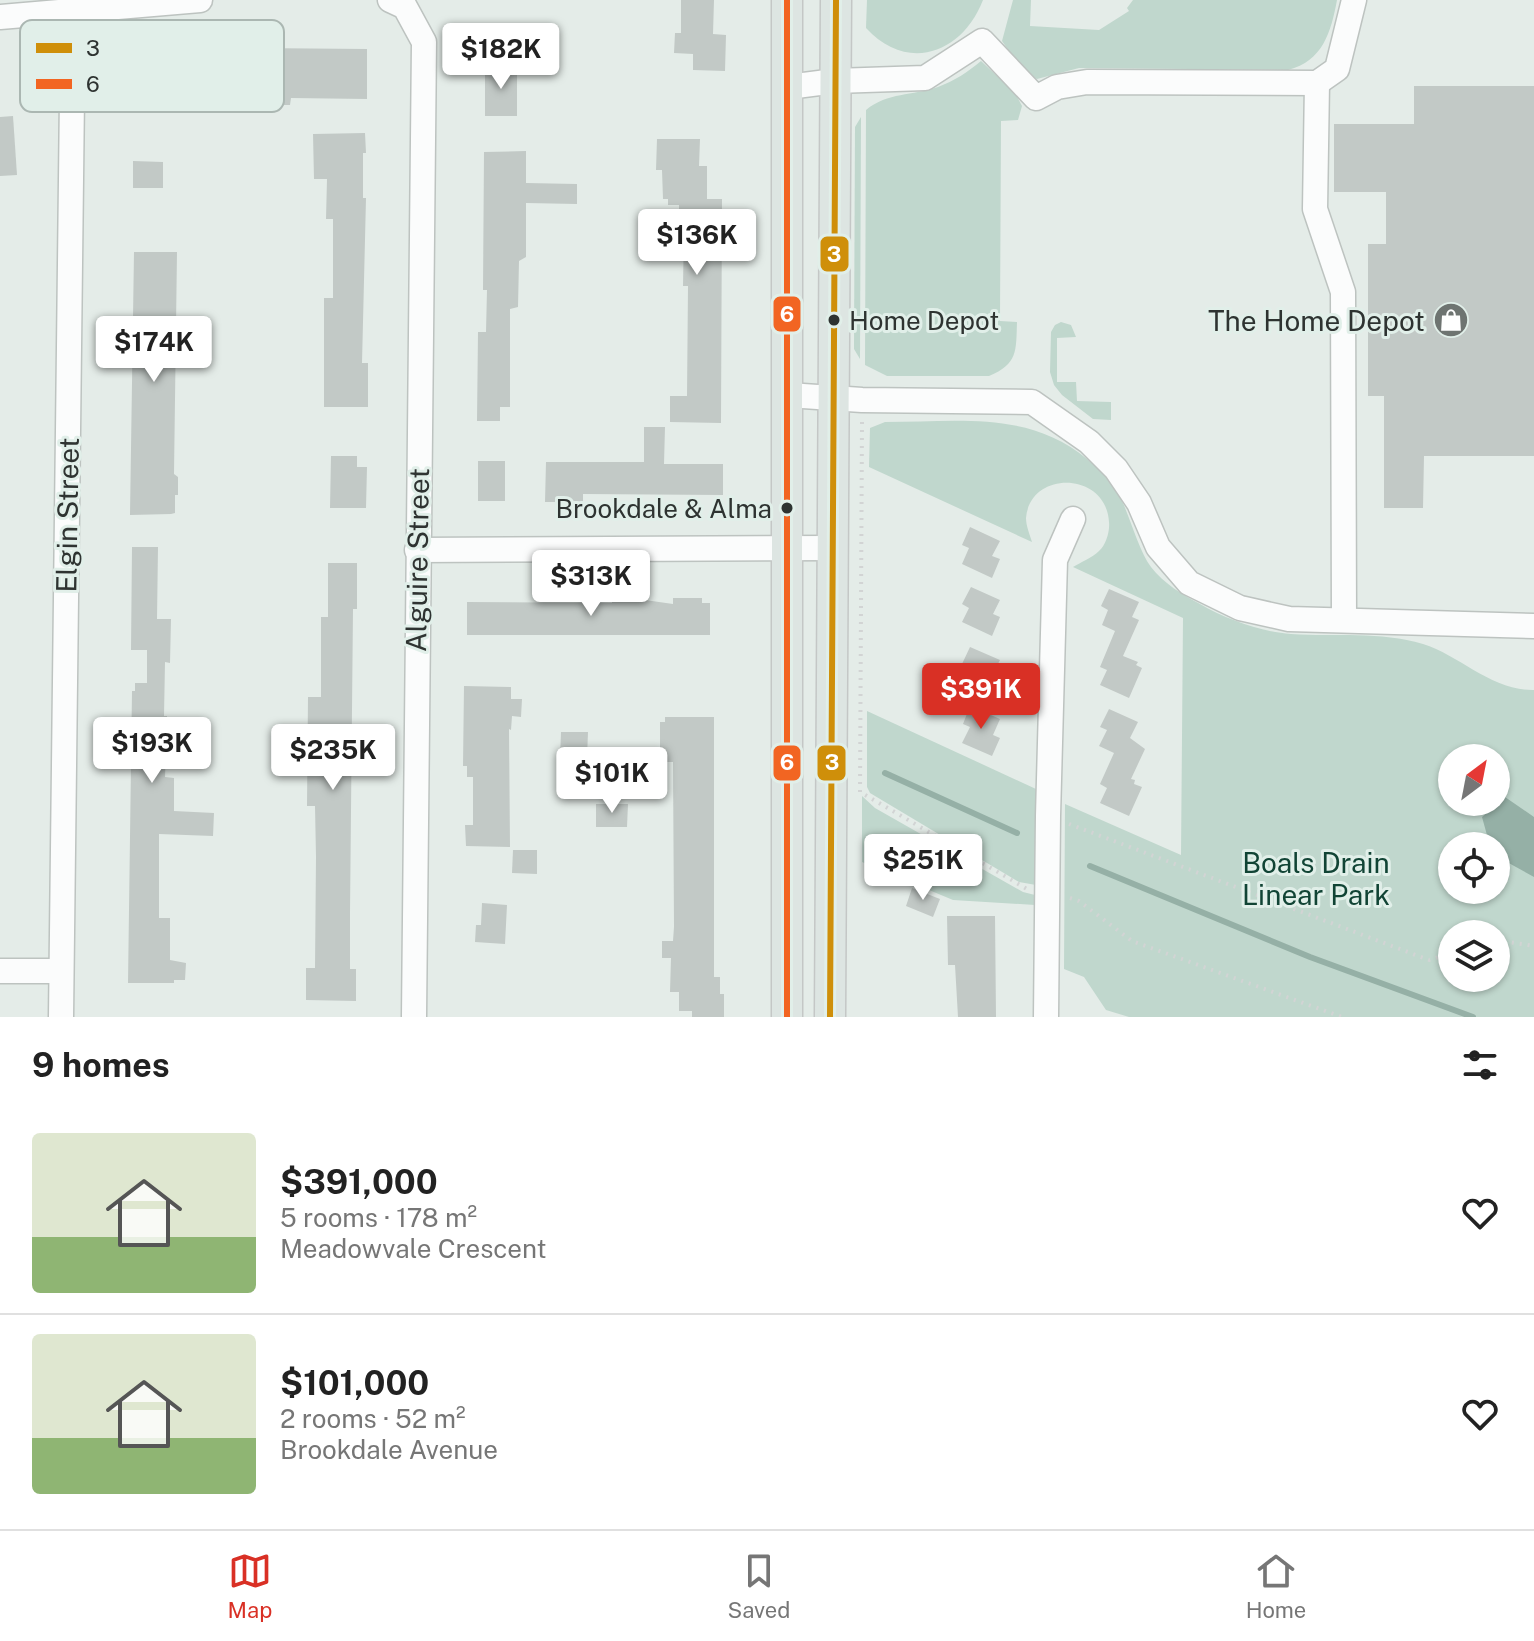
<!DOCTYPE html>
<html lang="en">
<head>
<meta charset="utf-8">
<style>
  body { margin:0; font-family:"Public Sans",sans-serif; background:#f6f6f6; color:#222; height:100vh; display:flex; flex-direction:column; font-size:30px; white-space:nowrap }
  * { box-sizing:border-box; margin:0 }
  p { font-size:26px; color:#767676 }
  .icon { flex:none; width:44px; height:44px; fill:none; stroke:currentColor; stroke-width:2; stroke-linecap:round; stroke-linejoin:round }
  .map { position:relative; height:1017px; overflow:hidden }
  .details { display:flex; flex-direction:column; background:#fff; flex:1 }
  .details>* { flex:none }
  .needle { width:52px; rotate:32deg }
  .tools { position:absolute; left:1438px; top:744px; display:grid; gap:16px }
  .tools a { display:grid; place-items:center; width:72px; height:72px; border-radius:50%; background:#fff; box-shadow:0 2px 6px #0004; font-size:40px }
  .price { position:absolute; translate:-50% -68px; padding:0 18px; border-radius:8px; background:#fff; color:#222; font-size:26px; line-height:52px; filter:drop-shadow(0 2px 4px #0008) }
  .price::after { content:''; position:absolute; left:50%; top:48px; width:24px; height:18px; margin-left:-12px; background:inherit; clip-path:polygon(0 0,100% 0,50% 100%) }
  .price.selected { background:#d93025; color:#fff }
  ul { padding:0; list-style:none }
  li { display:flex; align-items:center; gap:24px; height:200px; padding:0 32px }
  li+li { border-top:2px solid #e0e0e0 }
  li span { display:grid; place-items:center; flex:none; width:224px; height:160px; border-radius:8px; color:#555 }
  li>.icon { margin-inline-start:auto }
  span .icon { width:96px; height:96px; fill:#fffc; stroke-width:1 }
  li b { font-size:34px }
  h2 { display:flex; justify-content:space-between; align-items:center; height:96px; padding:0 32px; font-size:34px }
  .menu { display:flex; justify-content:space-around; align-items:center; height:112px; border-top:2px solid #e0e0e0; background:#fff; font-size:22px; color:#767676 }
  .menu a { display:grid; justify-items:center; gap:4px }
  .menu .selected { color:#d93025 }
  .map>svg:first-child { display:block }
  .green { fill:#c0d7cd; fill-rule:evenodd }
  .water { fill:#95b0a6 }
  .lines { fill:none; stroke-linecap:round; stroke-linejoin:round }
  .stream { stroke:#95b0a6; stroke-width:6 }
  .building { fill:#c2c9c6 }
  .minor-casing { stroke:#bdc3c0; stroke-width:27 }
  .major-casing { stroke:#c4c7c6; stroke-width:33 }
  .path { stroke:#d2d4d4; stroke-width:4; stroke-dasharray:2 6; stroke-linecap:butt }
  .minor { stroke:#fbfcfc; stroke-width:24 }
  .major { stroke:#dde5e2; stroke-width:30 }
  .bus-1-casing { stroke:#e1efe9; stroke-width:12 }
  .bus-2-casing { stroke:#e1efe9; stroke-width:12 }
  .bus-1 { stroke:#cf8f0a; stroke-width:6 }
  .bus-2 { stroke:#f26522; stroke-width:6 }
  .bus-dot { fill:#2e3331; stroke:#e1efe9; stroke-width:3 }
  .labels { text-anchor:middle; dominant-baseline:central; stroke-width:6; stroke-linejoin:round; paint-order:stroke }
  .bus-label { font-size:26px; fill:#2e3331; stroke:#e1efe9; text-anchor:start }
  .poi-label { font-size:28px; fill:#2e3331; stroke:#e1efe9; text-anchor:end }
  .street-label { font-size:28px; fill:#2e3331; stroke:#e1efe9 }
  .park-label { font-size:28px; fill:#114435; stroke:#e1efe9 }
  .key { fill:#e1efe9; stroke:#abb7b2; stroke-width:2 }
  .key-label { font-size:22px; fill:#2e3331 }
  .line-badge { stroke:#e1efe9; stroke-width:3 }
  .badge-label { font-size:22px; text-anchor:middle; font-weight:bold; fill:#fff }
</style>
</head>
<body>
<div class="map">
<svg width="1534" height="1017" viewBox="0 0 1534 1017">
  <rect width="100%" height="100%" fill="#e4ece8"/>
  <g class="green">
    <path d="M867,0H983C962,54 907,73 866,28Z"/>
    <path d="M1013,0H1031L1030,26L1099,30L1129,11L1127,8L1133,0H1337C1331,32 1323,61 1288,70L1079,68L1037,79L1024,73L1002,41Z"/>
    <path d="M981,61L1015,93L1022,106L1018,120L1001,121L1000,321L1017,322C1016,351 1018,364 989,376H887L865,365L866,110C888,92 912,96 938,87C954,81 968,72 981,61Z"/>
    <path d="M861,117L860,359L854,349L855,127Z"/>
    <path d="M1061,322L1071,325L1076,337L1057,338V382H1076L1077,401L1111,402V420L1093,419L1062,395L1054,385L1050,372L1051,332L1055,325Z"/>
    <path d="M885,422C956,422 1029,410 1087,459C1101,471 1114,484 1122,501C1131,520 1139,551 1151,567C1163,583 1183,595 1200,604C1226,619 1261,632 1291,634C1336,637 1380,631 1423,644C1461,656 1492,691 1534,690V1017H1129L1106,1010L1084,977L1064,969L1065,804L1181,855L1183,618L1073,567C1081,562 1092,558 1099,551C1106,545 1110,531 1109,522C1106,471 1030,470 1026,518C1026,526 1030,535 1032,542L869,467L870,428ZM1452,758H1496V802H1452ZM1452,846H1496V890H1452ZM1452,934H1496V978H1452Z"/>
    <path d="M867,711L1036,789V885L1019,882L870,793L867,787Z"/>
    <path d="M862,796L875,808L1023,892L1035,895V905L953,900L862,862Z"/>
  </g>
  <path class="water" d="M1505,797L1534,817V877L1496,856V846H1490L1482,817Z"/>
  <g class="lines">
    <g class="stream">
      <path d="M885,773L1017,833"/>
      <path d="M1090,866L1310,957L1473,1017"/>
    </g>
  </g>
  <g class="building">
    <path d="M681,0H714L713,34L726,35L725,71L693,70V54L674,53L675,33H681Z"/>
    <path d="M246,48L367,49V99L291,98L290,105H261V98L175,96L176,61L246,63Z"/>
    <rect x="485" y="66" width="32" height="50"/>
    <path d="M1414,86H1534V456H1424L1423,508H1384V396H1368V244H1386V192H1334V124H1414Z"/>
    <path d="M13,116L17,175L0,176V117Z"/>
    <path d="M365,133L366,153H363V198H366L362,363H368V407H324V298H333V219H326L327,179H314L313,134Z"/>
    <path d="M657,139H700L699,166H707V199H722L721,423L670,422V396H687L688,286H683L684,229H679V205H668V199H663L662,170H656Z"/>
    <path d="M526,151V183L577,184V204L526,203V257L519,261L518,307L510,309V407H500V421H477L478,332H486L487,290H483L484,152Z"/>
    <path d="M133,161L163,162V188H133Z"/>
    <path d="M134,252H177L174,474L178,477V495H175V513L171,514L130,515Z"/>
    <path d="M644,427H665L664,464H723V495L583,494V502H545L546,462H644Z"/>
    <path d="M331,456H357V467H367L366,508H330Z"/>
    <rect x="478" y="461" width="27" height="40"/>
    <path d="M970,527L1000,541L992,556L1000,559L992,578L962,564L969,548L962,545Z"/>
    <path d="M132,547H158L157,619H171L170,663L165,662L164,716H167L165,777L174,778V811L214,813L213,836L159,834V918H170V960L186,963L185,980H174V983H128L132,691H135V683H147V650H131Z"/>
    <path d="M328,563H357V609H353L350,912V969H356V1001L306,1000V968H315L316,857L315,806H307L308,697H321V617H328Z"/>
    <path d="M971,587L1000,600L993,614L1000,617L992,636L962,622L969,608L962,604Z"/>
    <path d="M1109,589L1139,602L1132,617L1139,620L1123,656L1138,662L1136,665L1142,668L1129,698L1100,685L1107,670L1100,667L1115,631L1102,625L1108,610L1101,606Z"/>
    <path d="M612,597H638V599L673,604V598H702V603H710V635H467V602L612,603Z"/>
    <path d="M970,647L1000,660L992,675L999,679L991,695L963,682L969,667L962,664Z"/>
    <path d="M464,686L511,687V699H522L521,717L512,716L511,730L509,729L510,847L466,846L465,825H473V777H467V766H463Z"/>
    <path d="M970,706L1000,719L993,735L1000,738L992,756L962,743L970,727L963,724Z"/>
    <path d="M1109,709L1138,722L1130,738L1145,749L1131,779L1135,780L1134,784L1142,787L1129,816L1100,803L1107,788L1100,784L1114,753L1099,746L1107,730L1100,727Z"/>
    <path d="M665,717H714V977H720V994H724V1017H692V1011H679V992H670L671,958H662V941H673L674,927L673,762H665V756H660V722H665Z"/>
    <path d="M561,732H588L587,758H560Z"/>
    <path d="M596,804H628L627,827H596Z"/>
    <path d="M513,850H537V874L512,873Z"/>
    <path d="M912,888L940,899L933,917L906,906Z"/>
    <path d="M482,903L507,905L505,944L475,942L476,925H481Z"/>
    <path d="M947,916H995L996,1017H958L955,965H948Z"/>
  </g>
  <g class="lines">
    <g class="minor-casing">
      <g id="minor">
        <path d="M390,0L405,7L424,42L414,1017"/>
        <path d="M0,17L200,0"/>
        <path d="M1317,83L1315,209L1343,292L1344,619"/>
        <path d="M788,87L835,81L925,78L982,41L1036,98L1057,87L1087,82L1317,83L1337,69L1354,0"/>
        <path d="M788,395L862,400L1032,402L1089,442L1116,469L1139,503L1158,547L1189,583L1240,608L1289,619L1534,626"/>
        <path d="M417,550L833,548"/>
        <path d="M0,971H61"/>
        <path d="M61,1017L73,12"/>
        <path d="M1046,1017L1048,816L1055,560L1073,519"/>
      </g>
    </g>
    <g class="major-casing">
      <g id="major">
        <path d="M787,1017V0"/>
        <path d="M830,1017L836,0"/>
      </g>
    </g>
    <g class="path">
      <path d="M862,422L860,792L1027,889"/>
      <path d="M1069,824L1429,960L1452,953"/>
      <path d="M1070,898L1079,901L1132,941L1342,1017"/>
      <path d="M1496,940L1534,946"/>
    </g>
    <use href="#minor" class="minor"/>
    <use href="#major" class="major"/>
    <g class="bus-1-casing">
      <path id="bus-1" d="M830,1017L836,0"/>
    </g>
    <g class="bus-2-casing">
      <path id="bus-2" d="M787,0V1017"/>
    </g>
    <use href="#bus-1" class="bus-1"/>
    <use href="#bus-2" class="bus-2"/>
  </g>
  <defs>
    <g id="shop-disc" transform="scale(1.8)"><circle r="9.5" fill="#6e7471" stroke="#e1efe9"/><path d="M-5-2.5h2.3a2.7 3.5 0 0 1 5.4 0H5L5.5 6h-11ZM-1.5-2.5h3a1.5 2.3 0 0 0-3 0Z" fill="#fff"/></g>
  </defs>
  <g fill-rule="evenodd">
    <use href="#shop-disc" x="1451" y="320"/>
  </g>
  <g class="bus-dot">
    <circle cx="834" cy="320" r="7"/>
    <circle cx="787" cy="508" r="7"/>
  </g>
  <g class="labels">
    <g class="bus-label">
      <text x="849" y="320">Home Depot</text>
      <text x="772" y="508" text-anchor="end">Brookdale &amp; Alma</text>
    </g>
    <g class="poi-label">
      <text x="1425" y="320">The Home Depot</text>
    </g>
    <g class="street-label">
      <text transform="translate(67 515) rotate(-89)">Elgin Street</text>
      <text transform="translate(417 560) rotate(-89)">Alguire Street</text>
    </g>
    <g class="park-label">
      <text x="1316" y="862">Boals Drain<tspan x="1316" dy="32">Linear Park</tspan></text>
    </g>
  </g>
  <rect x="20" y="20" width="264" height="92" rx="12" class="key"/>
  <rect x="36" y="43" width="36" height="10" fill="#cf8f0a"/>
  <rect x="36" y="79" width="36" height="10" fill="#f26522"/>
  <g class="key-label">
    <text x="86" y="56">3</text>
    <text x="86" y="92">6</text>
  </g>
  <g class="line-badge">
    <rect x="819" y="235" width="31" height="38" rx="8" fill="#cf8f0a"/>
    <rect x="772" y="295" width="30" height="38" rx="8" fill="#f26522"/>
    <rect x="772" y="744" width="30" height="38" rx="8" fill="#f26522"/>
    <rect x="816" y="744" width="31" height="38" rx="8" fill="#cf8f0a"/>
  </g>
  <g class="badge-label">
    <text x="834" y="262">3</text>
    <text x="787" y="322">6</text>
    <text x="787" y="770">6</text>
    <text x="832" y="770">3</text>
  </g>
</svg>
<div class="tools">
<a><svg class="needle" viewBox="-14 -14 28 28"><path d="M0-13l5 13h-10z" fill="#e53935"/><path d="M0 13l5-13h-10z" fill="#767676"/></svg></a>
<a><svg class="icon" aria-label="locate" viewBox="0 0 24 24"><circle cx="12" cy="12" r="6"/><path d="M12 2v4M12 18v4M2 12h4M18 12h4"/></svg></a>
<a><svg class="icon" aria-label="layers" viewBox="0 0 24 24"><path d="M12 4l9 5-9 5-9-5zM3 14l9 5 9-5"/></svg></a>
</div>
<b class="price" style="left:501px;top:91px">$182K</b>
<b class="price" style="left:697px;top:277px">$136K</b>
<b class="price" style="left:154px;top:384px">$174K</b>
<b class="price" style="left:591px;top:618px">$313K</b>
<b class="price selected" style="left:981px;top:731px">$391K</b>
<b class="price" style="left:152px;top:785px">$193K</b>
<b class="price" style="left:333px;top:792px">$235K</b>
<b class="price" style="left:612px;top:815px">$101K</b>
<b class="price" style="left:923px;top:902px">$251K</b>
</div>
<section class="details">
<h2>9 homes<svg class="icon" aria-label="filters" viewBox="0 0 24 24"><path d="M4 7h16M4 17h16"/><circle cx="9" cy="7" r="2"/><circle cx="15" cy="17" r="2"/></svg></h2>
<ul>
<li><span style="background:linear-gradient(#dfe7d0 65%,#8fb573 0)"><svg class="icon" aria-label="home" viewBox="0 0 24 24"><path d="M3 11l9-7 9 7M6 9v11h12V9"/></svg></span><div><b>$391,000</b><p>5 rooms · 178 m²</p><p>Meadowvale Crescent</p></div><svg class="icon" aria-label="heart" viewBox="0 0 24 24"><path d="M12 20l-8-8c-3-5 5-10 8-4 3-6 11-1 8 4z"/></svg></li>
<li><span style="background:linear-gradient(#dfe7d0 65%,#8fb573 0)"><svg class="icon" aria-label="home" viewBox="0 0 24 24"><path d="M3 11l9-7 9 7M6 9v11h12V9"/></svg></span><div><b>$101,000</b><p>2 rooms · 52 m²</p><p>Brookdale Avenue</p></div><svg class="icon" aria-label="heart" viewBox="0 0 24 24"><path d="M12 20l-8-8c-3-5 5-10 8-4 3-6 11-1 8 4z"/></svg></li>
</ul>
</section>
<nav class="menu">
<a class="selected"><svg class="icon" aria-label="map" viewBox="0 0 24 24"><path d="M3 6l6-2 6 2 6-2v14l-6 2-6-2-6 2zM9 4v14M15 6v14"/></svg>Map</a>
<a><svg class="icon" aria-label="saved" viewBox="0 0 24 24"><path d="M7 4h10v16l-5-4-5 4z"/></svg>Saved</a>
<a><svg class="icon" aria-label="home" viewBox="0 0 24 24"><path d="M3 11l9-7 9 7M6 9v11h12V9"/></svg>Home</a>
</nav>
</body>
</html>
